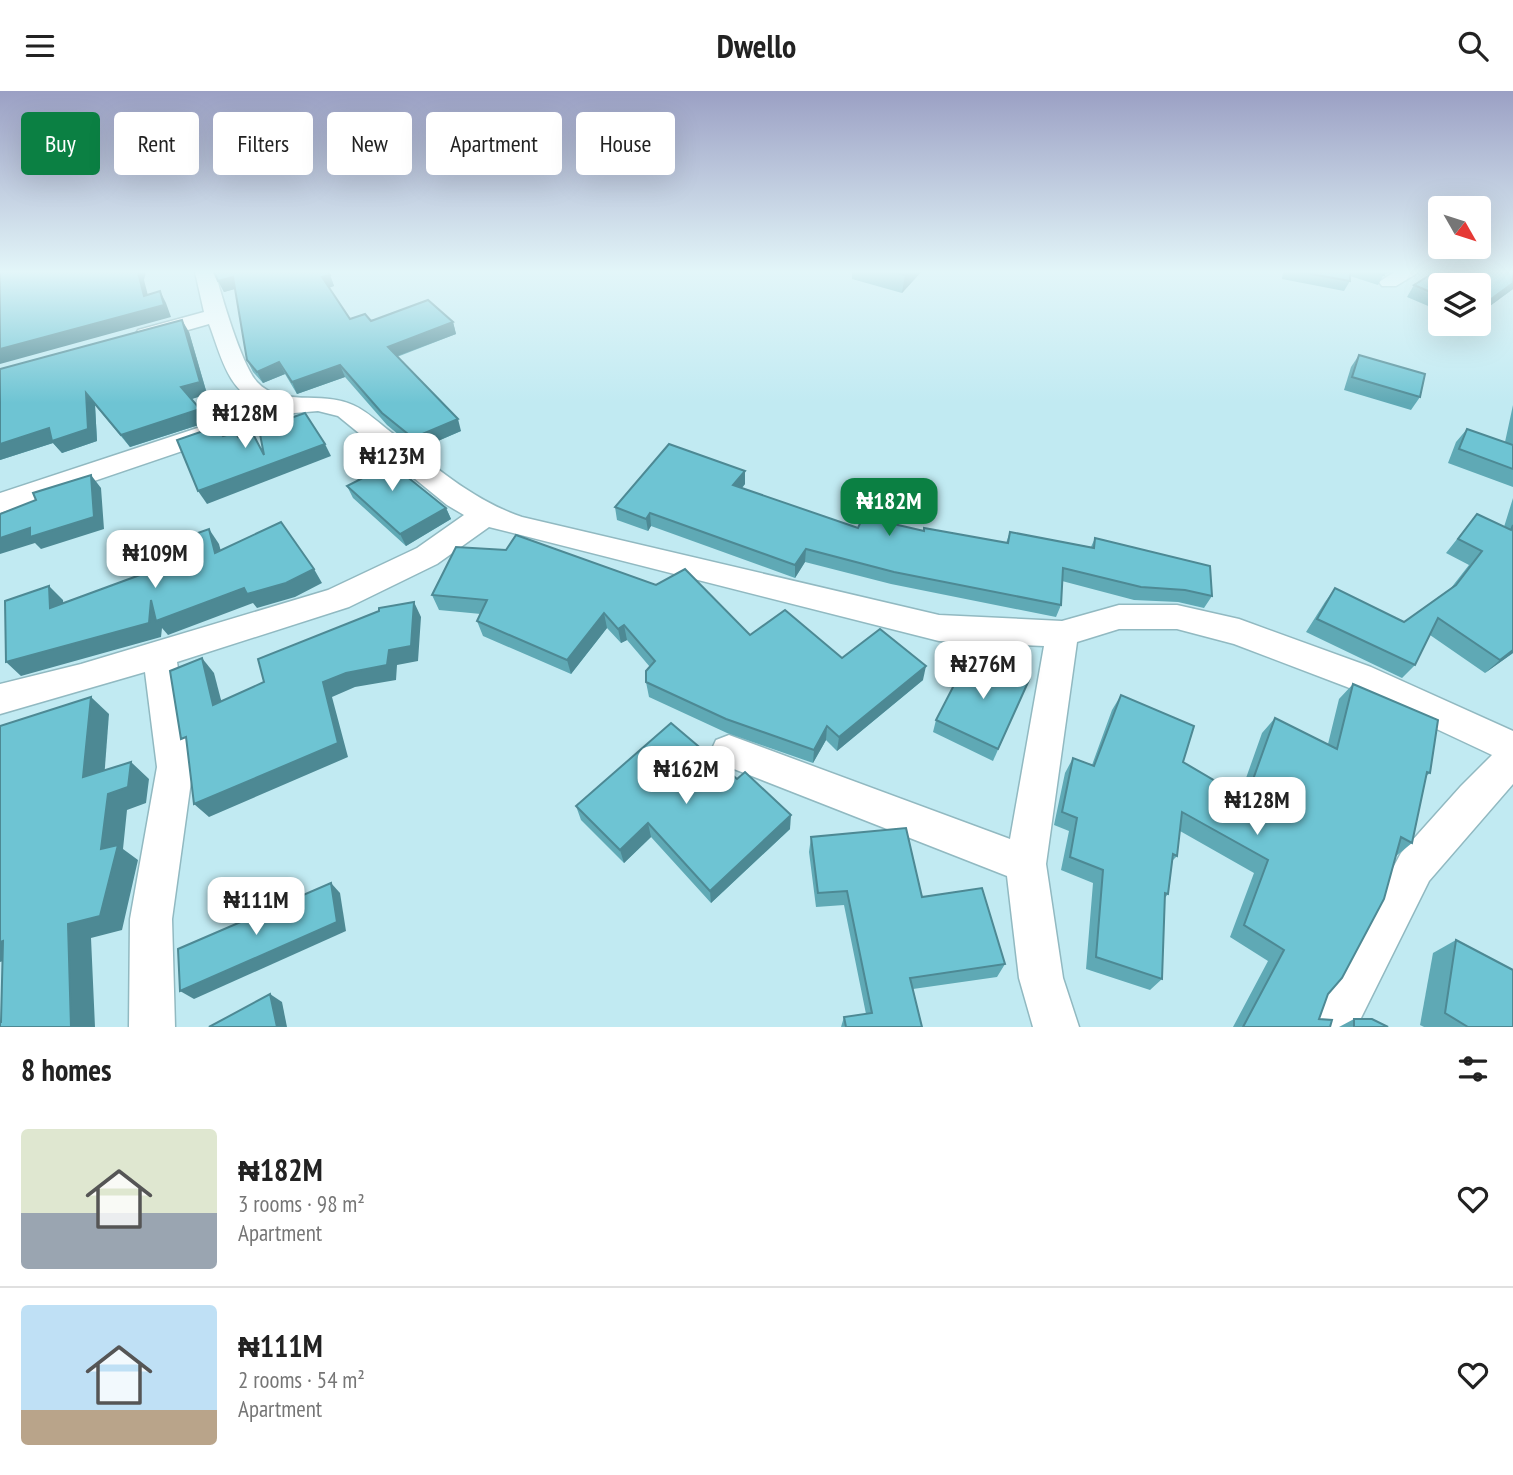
<!DOCTYPE html>
<html lang="en">
<head>
<meta charset="utf-8">
<style>
  body { margin:0; font-family:"PT Sans Narrow",sans-serif; background:#f2f2f2; color:#222; height:100vh; display:flex; flex-direction:column; font-size:26px; white-space:nowrap }
  * { box-sizing:border-box; margin:0 }
  p { font-size:23px; color:#767676 }
  .icon { flex:none; width:38px; height:38px; fill:none; stroke:currentColor; stroke-width:2; stroke-linecap:round; stroke-linejoin:round }
  .map { position:relative; height:936px; overflow:hidden }
  .sheet { display:flex; flex-direction:column; background:#fff; flex:1 }
  .sheet>* { flex:none }
  .hud { position:absolute; left:21px; top:21px; width:700px; height:63px; display:flex; gap:14px }
  .needle { width:46px; rotate:129deg }
  .buttons { position:absolute; left:1428px; top:105px; display:grid; gap:14px }
  .buttons a { display:grid; place-items:center; width:63px; height:63px; border-radius:7px; background:#fff; box-shadow:0 7px 28px #0002; font-size:35px }
  .price { position:absolute; translate:-50% -60px; padding:0 16px; border-radius:14px; background:#fff; color:#222; font-size:23px; line-height:46px; filter:drop-shadow(0 2px 4px #0008) }
  .price::after { content:''; position:absolute; left:50%; top:42px; width:21px; height:16px; margin-left:-10px; background:inherit; clip-path:polygon(0 0,100% 0,50% 100%) }
  .price.current { background:#0b8043; color:#fff }
  ul { padding:0; list-style:none }
  li { display:flex; align-items:center; gap:21px; height:175px; padding:0 21px }
  li+li { border-top:2px solid #e0e0e0 }
  li span { display:grid; place-items:center; flex:none; width:196px; height:140px; border-radius:7px; color:#555 }
  li>.icon { margin-inline-start:auto }
  span .icon { width:84px; height:84px; fill:#fffc; stroke-width:1 }
  li b { font-size:30px }
  h2 { display:flex; justify-content:space-between; align-items:center; height:84px; padding:0 21px; font-size:30px }
  .tag { padding:0 24px; border-radius:7px; background:#fff; box-shadow:0 7px 28px #0002; font-size:24px; line-height:63px }
  .tag.current { background:#0b8043; color:#fff }
  header { display:flex; justify-content:space-between; align-items:center; height:91px; padding:0 21px; background:#fff; font-size:32px; font-weight:600 }
  .map>svg:first-child { display:block }
  .lines { fill:none; stroke-linecap:round; stroke-linejoin:round }
  .minor-casing { stroke:#91b9c1; stroke-width:3 }
  .minor { fill:#fff; fill-rule:evenodd }
  .wall { fill:#5fa9b5 }
  .shaded-wall { fill:#4d8994 }
  .building { fill:#6ec4d3; stroke:#4d8994; stroke-width:2 }
</style>
</head>
<body>
<header><svg class="icon" aria-label="menu" viewBox="0 0 24 24"><path d="M4 6h16M4 12h16M4 18h16"/></svg>Dwello<svg class="icon" aria-label="search" viewBox="0 0 24 24"><circle cx="10" cy="10" r="6"/><path d="M15 15l6 6"/></svg></header>
<div class="map">
<svg width="1513" height="936" viewBox="0 0 1513 936">
  <rect width="100%" height="100%" fill="#c1eaf2"/>
  <g class="lines">
    <g class="minor-casing">
      <g id="minor">
        <path d="M195,181H215C222,206 241,273 257,291C281,317 320,299 353,314C367,320 380,333 392,342C433,374 472,409 522,426L939,524L1062,530L1119,514H1177L1239,528L1371,576L1513,640V693L1429,790L1359,931L1354,936H1304L1313,914L1327,899L1401,762L1461,695L1492,664L1347,596L1234,553L1177,538H1119L1077,551L1046,773L1063,887L1079,936H1033L1019,887L1007,785L716,671L711,660L716,649L729,644L1010,748L1044,555L939,550L489,436L437,473L349,516L177,571L193,676L172,828L175,936H129L130,828L157,676L145,581L0,623V593L81,573L328,499L417,457L464,424L447,414L338,325L318,320L294,322L0,422V402L264,315C227,300 222,267 209,233L146,251L138,249L135,244L138,239L204,221Z"/>
        <path d="M1394,181H1419L1396,195H1382L1379,191Z"/>
      </g>
    </g>
    <use href="#minor" class="minor"/>
  </g>
  <g class="wall">
    <path d="M214,181L330,184L334,195L329,197L350,228L453,231L456,243L397,266L461,340L417,359L387,334L345,286L297,303L285,283L263,292L253,281L247,269L235,198L224,201Z"/>
    <path d="M852,181H921L902,202L852,188Z"/>
    <path d="M1283,181H1390L1383,185L1378,194L1350,185V190L1344,200L1282,188Z"/>
    <path d="M1435,181H1513V198L1479,223V194H1440V220L1407,206L1414,194Z"/>
    <path d="M189,241L207,303L191,308L200,318L208,331L130,356L95,314L97,350L62,362L53,352L0,369V278Z"/>
    <path d="M1359,264L1420,306L1411,319L1344,299L1351,276Z"/>
    <path d="M1513,314V396L1448,372L1456,351L1467,338L1505,351Z"/>
    <path d="M348,372L446,417L451,428L406,455L353,407L347,395L358,389L354,384Z"/>
    <path d="M745,393L742,397L858,437L924,440L1006,452L1010,441L1091,456L1095,447L1212,505L1204,517L1178,511L1134,509L1062,490L1061,514L1056,526L891,493L805,471L795,487L651,435L648,440L617,429L615,416Z"/>
    <path d="M1513,407V562L1485,582L1430,544L1415,574L1402,587L1306,541L1325,511L1335,497L1404,531L1451,497L1469,474L1446,462L1477,423L1504,436Z"/>
    <path d="M456,456L750,544L842,567L923,589L837,660L826,649L813,672L727,642L649,606L646,591L650,576L627,549L621,552L607,537L571,583L483,545L477,530L481,523L439,519L432,504Z"/>
    <path d="M1029,589L993,670L933,641L936,629Z"/>
    <path d="M1353,593L1430,682L1426,685L1412,752L1396,765L1328,903L1319,928L1330,936H1233L1268,870L1230,846L1254,782L1180,740L1177,765L1172,770L1168,803L1164,808L1162,888L1150,899L1086,878L1093,792L1061,779L1069,740L1054,734L1065,682L1073,667L1092,674L1112,619L1121,604L1183,671L1240,704L1262,642L1275,627L1328,653L1339,608Z"/>
    <path d="M576,715L790,738L711,812L651,746L624,772L581,729Z"/>
    <path d="M811,746L922,806L1005,873L997,886L913,898L922,936H841L844,926L866,923L844,814L816,816L809,761Z"/>
    <path d="M1456,849L1513,936H1424L1420,934L1433,862Z"/>
    <path d="M1354,928L1388,936H1339Z"/>
  </g>
  <g class="shaded-wall">
    <path d="M138,181H146L144,189L151,216L144,205Z"/>
    <path d="M908,181H921L902,202L905,184Z"/>
    <path d="M330,184L334,195L327,197L322,186Z"/>
    <path d="M233,186L238,197L224,201L218,190Z"/>
    <path d="M1513,192V198L1479,223V218L1480,216Z"/>
    <path d="M160,200L166,212L171,226L0,273V258Z"/>
    <path d="M182,229L189,241L207,303L189,309L181,296Z"/>
    <path d="M453,231L456,243L392,267L388,256Z"/>
    <path d="M279,271L285,283L263,292L257,281Z"/>
    <path d="M340,274L345,286L297,303L292,291Z"/>
    <path d="M86,302L95,314L97,350L62,362L53,352L0,369V353Z"/>
    <path d="M200,318L208,331L130,356L121,344Z"/>
    <path d="M458,328L461,340L417,359L413,347Z"/>
    <path d="M325,353L331,365L207,413L198,400Z"/>
    <path d="M745,380V393L733,407V394Z"/>
    <path d="M91,384L101,397L104,438L41,458L35,452L0,463V447Z"/>
    <path d="M446,417L451,428L406,455L400,443Z"/>
    <path d="M650,422L651,435L648,440L646,428Z"/>
    <path d="M209,438L219,453L225,476L215,462Z"/>
    <path d="M806,458L805,471L795,487V474Z"/>
    <path d="M314,478L322,492L295,506L257,517L253,512L168,544L162,537L161,546L21,585L6,571L151,509L244,497Z"/>
    <path d="M49,495L63,509L64,531L50,517Z"/>
    <path d="M414,511L421,526L418,570L397,574L396,589L355,596L332,606L348,666L209,726L194,713L323,591L389,559Z"/>
    <path d="M604,522L607,537L571,583L567,569Z"/>
    <path d="M624,534L627,549L621,552L618,538Z"/>
    <path d="M1513,559V562L1485,582L1500,569Z"/>
    <path d="M202,567L214,582L226,628L213,614Z"/>
    <path d="M926,575L923,589L837,660L839,646Z"/>
    <path d="M91,606L109,623L103,702L83,686Z"/>
    <path d="M827,635L826,649L813,672L814,659Z"/>
    <path d="M131,671L149,688L146,712L127,719L123,758L138,769L122,839L91,847L95,936H71L68,833L101,758L108,703Z"/>
    <path d="M791,724L790,738L711,812L710,800Z"/>
    <path d="M648,732L651,746L624,772L620,759Z"/>
    <path d="M331,792L340,802L346,840L194,908L180,900Z"/>
    <path d="M3,850L28,863L0,871V851Z"/>
    <path d="M270,903L282,911L287,936H277Z"/>
  </g>
  <g class="building">
    <path d="M0,181H138L144,205L160,200L164,214L0,258Z"/>
    <path d="M214,181H328L330,184L322,186L350,228L365,223L371,230L428,209L453,231L388,256L458,328L413,347L382,322L340,274L292,291L279,271L257,281L247,269L233,186L218,190Z"/>
    <path d="M891,181H908L905,184Z"/>
    <path d="M1300,181H1350V190Z"/>
    <path d="M1373,181H1384V184Z"/>
    <path d="M1435,181H1513V192L1480,216L1479,215V194H1440V205L1414,194Z"/>
    <path d="M182,229L200,291L181,296L200,318L121,344L86,302L88,338L52,350L49,337L0,353V278Z"/>
    <path d="M1359,264L1425,283L1420,306L1352,286Z"/>
    <path d="M305,322L325,353L198,400L177,349L215,336L223,345L236,341L238,346L252,341L264,364L259,338Z"/>
    <path d="M1467,338L1513,354V378L1459,358Z"/>
    <path d="M669,353L745,380L733,394L858,437L863,426L924,440V437L1008,452L1010,441L1094,457L1095,447L1210,475L1212,505L1185,499L1141,496L1063,477L1061,514L894,481L806,458L795,474L650,422L646,428L615,416Z"/>
    <path d="M375,360L446,417L400,443L347,395L361,388L348,372Z"/>
    <path d="M91,384L94,426L30,446V437L0,447V423L36,409L33,402Z"/>
    <path d="M1477,423L1511,439L1513,434V559L1500,569L1438,527L1415,574L1317,528L1335,497L1404,531L1456,494L1482,460L1458,448Z"/>
    <path d="M281,431L314,478L286,492L247,503L244,497L156,530L151,509L149,532L6,571L5,510L49,495L50,517L148,481L144,461L209,438L215,462Z"/>
    <path d="M516,444L656,494L685,478L750,544L785,519L842,567L880,538L926,575L839,646L827,635L814,659L726,628L646,591V580L655,570L624,534L618,538L604,522L567,569L477,530L487,509L432,504L456,456L506,459Z"/>
    <path d="M414,511L411,555L389,559L387,574L346,582L323,591L338,652L194,713L186,646L181,648L170,580L202,567L213,614L264,591L258,568L379,520V517Z"/>
    <path d="M970,563L1029,589L998,658L936,629Z"/>
    <path d="M1353,593L1438,629L1430,682L1427,681L1412,752L1401,746L1384,808L1342,887L1328,903L1319,928L1332,929L1330,936H1243L1284,859L1244,834L1268,769L1182,721L1177,765L1173,763L1168,803L1165,802L1162,888L1096,866L1103,779L1070,766L1077,727L1062,721L1073,667L1094,675L1121,604L1194,635L1183,671L1246,708L1275,627L1337,658Z"/>
    <path d="M91,606L83,686L131,671L128,696L108,703L101,758L118,754L100,825L68,833L71,936H0V931H1L3,850L0,851V635Z"/>
    <path d="M671,632L737,688L745,681L791,724L710,800L648,732L620,759L576,715Z"/>
    <path d="M906,737L922,806L982,797L1005,873L910,887L922,936H846L844,926L872,922L847,800L818,802L811,746Z"/>
    <path d="M331,792L337,831L180,900L178,858Z"/>
    <path d="M1456,849L1513,879V936H1468L1445,922Z"/>
    <path d="M270,903L277,936H209Z"/>
    <path d="M1354,928H1372L1388,936H1354Z"/>
  </g>
  <linearGradient id="sky" x2="0" y2="1"><stop stop-color="#9ba0c4"/><stop offset="0.58" stop-color="#e3f6f9"/><stop offset="1" stop-color="#e3f6f9" stop-opacity="0"/></linearGradient>
  <rect width="1513" height="312" fill="url(#sky)"/>
</svg>
<div class="buttons">
<a><svg class="needle" viewBox="-14 -14 28 28"><path d="M0-13l5 13h-10z" fill="#e53935"/><path d="M0 13l5-13h-10z" fill="#767676"/></svg></a>
<a><svg class="icon" aria-label="layers" viewBox="0 0 24 24"><path d="M12 4l9 5-9 5-9-5zM3 14l9 5 9-5"/></svg></a>
</div>
<b class="price" style="left:245px;top:359px">₦128M</b>
<b class="price" style="left:392px;top:402px">₦123M</b>
<b class="price current" style="left:889px;top:447px">₦182M</b>
<b class="price" style="left:155px;top:499px">₦109M</b>
<b class="price" style="left:983px;top:610px">₦276M</b>
<b class="price" style="left:686px;top:715px">₦162M</b>
<b class="price" style="left:1257px;top:746px">₦128M</b>
<b class="price" style="left:256px;top:846px">₦111M</b>
<div class="hud">
<a class="tag current">Buy</a>
<a class="tag">Rent</a>
<a class="tag">Filters</a>
<a class="tag">New</a>
<a class="tag">Apartment</a>
<a class="tag">House</a>
</div>
</div>
<section class="sheet">
<h2>8 homes<svg class="icon" aria-label="filters" viewBox="0 0 24 24"><path d="M4 7h16M4 17h16"/><circle cx="9" cy="7" r="2"/><circle cx="15" cy="17" r="2"/></svg></h2>
<ul>
<li><span style="background:linear-gradient(#dfe7d0 60%,#9aa5b1 0)"><svg class="icon" aria-label="home" viewBox="0 0 24 24"><path d="M3 11l9-7 9 7M6 9v11h12V9"/></svg></span><div><b>₦182M</b><p>3 rooms · 98 m²</p><p>Apartment</p></div><svg class="icon" aria-label="heart" viewBox="0 0 24 24"><path d="M12 20l-8-8c-3-5 5-10 8-4 3-6 11-1 8 4z"/></svg></li>
<li><span style="background:linear-gradient(#bfe0f5 75%,#b9a48a 0)"><svg class="icon" aria-label="home" viewBox="0 0 24 24"><path d="M3 11l9-7 9 7M6 9v11h12V9"/></svg></span><div><b>₦111M</b><p>2 rooms · 54 m²</p><p>Apartment</p></div><svg class="icon" aria-label="heart" viewBox="0 0 24 24"><path d="M12 20l-8-8c-3-5 5-10 8-4 3-6 11-1 8 4z"/></svg></li>
</ul>
</section>
</body>
</html>
